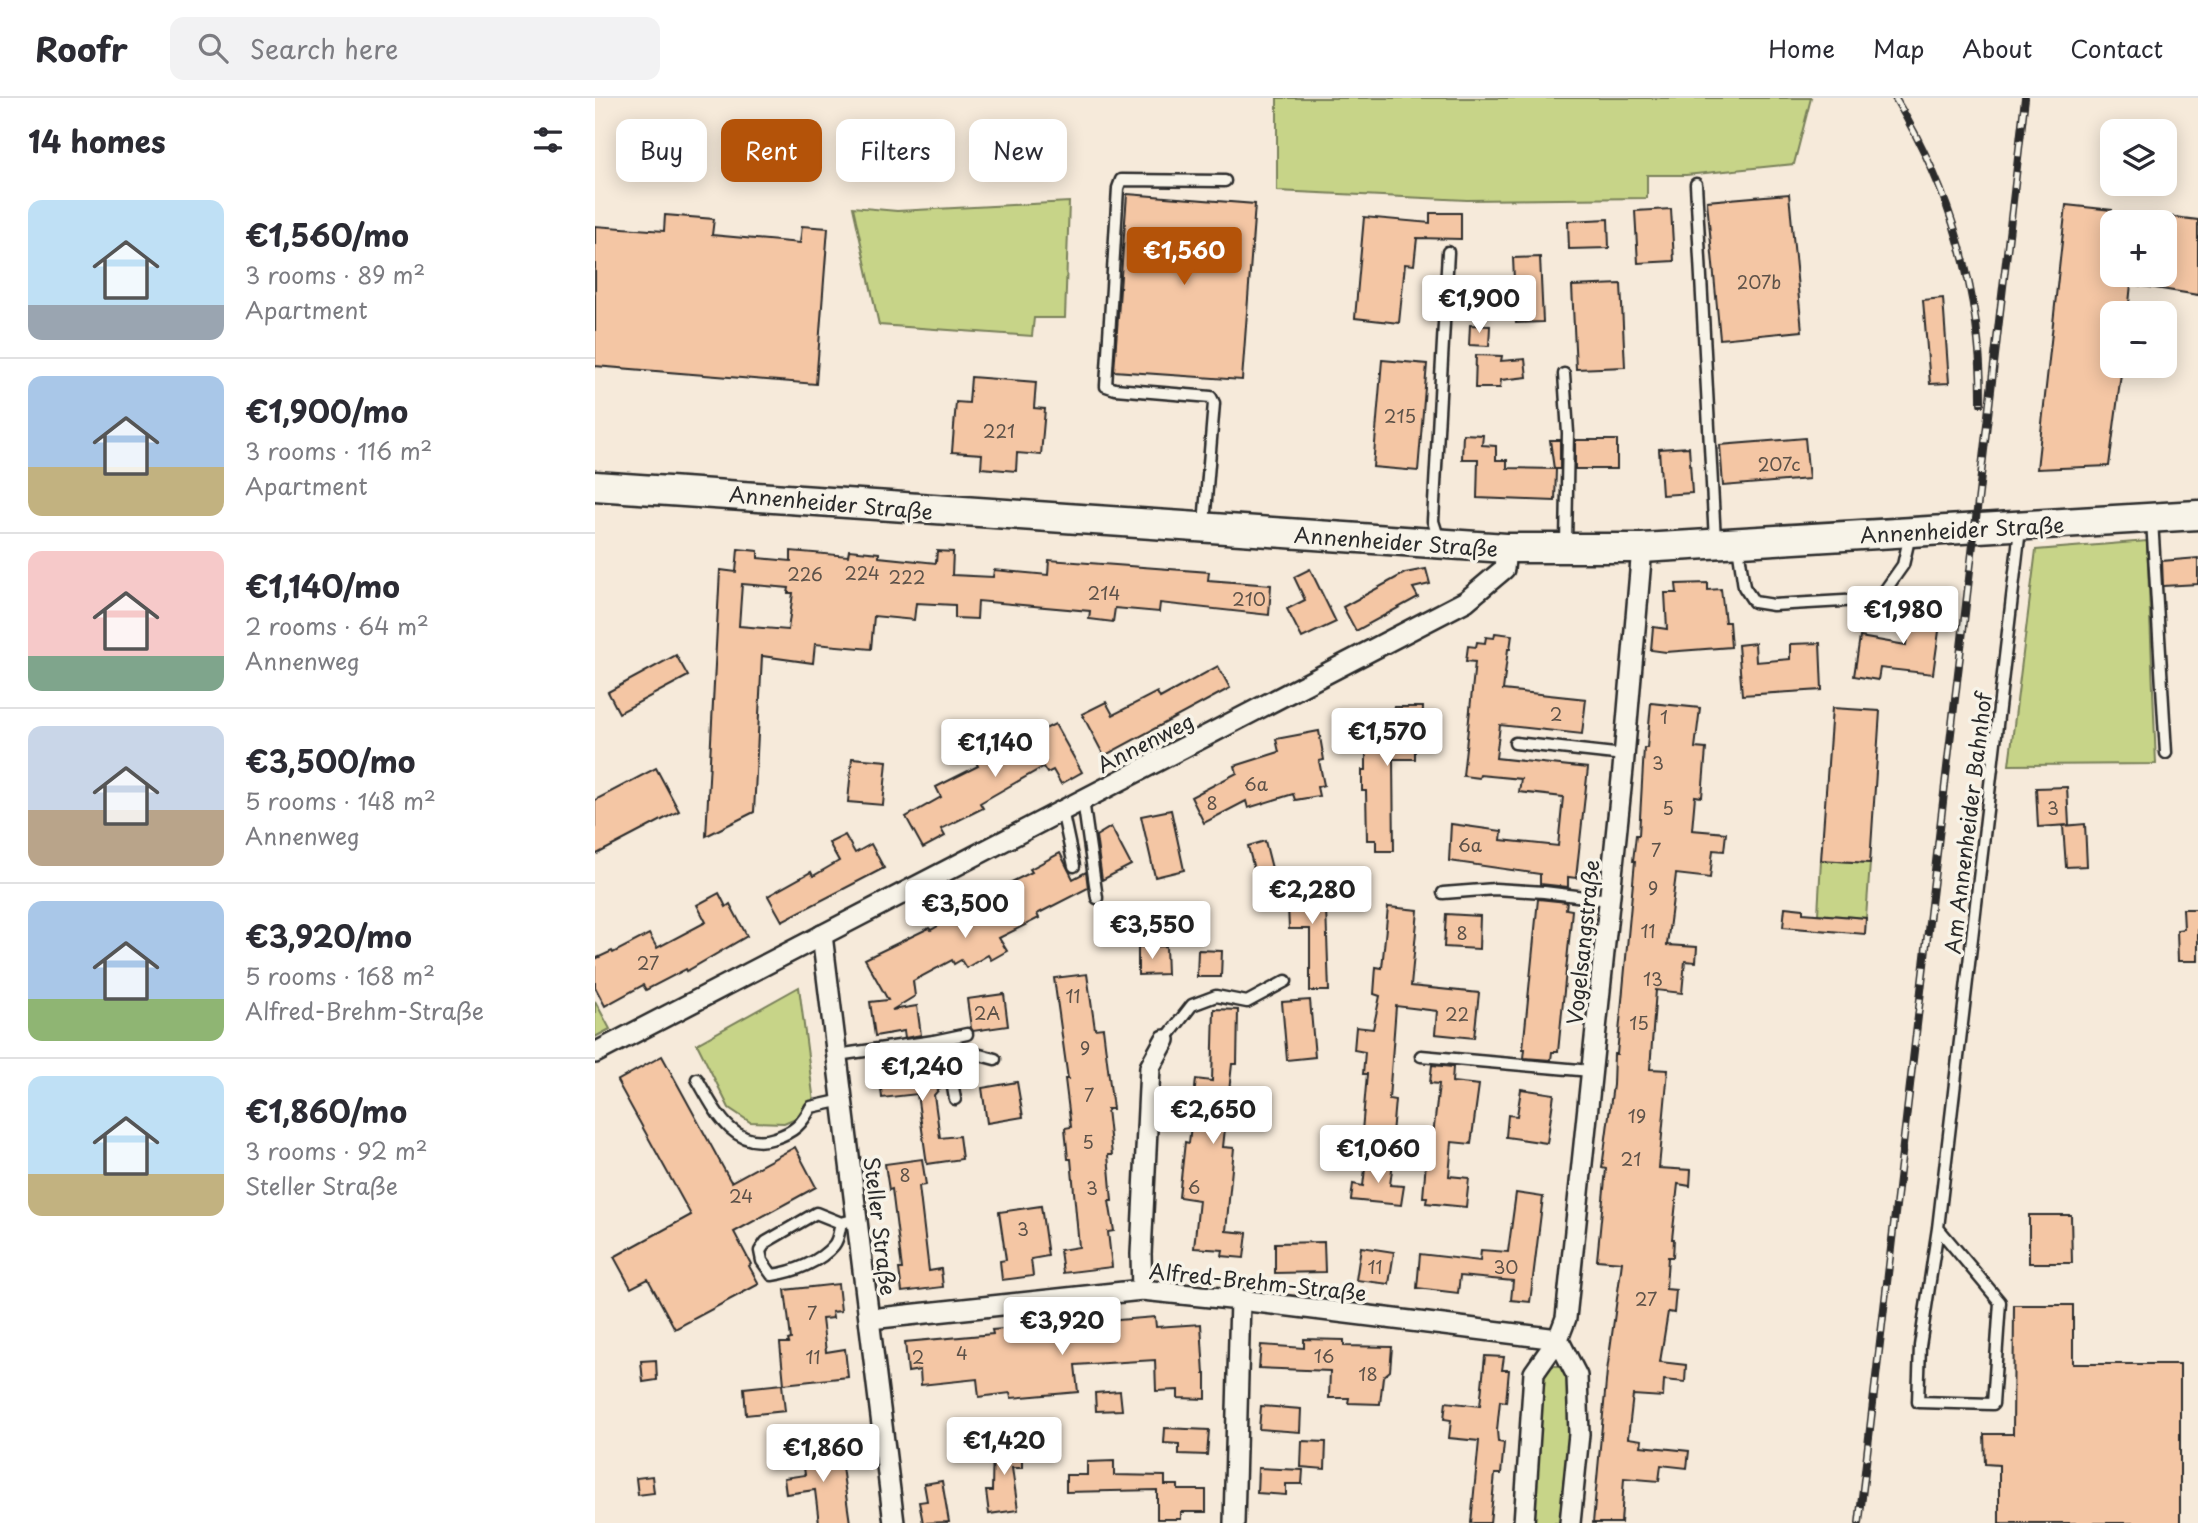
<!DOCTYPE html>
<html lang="en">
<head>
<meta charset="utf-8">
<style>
  body { margin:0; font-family:"Playpen Sans",sans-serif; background:#f2f2f3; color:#2b2b33; height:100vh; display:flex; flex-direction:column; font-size:26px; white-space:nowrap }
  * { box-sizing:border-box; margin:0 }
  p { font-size:23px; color:#7c7c81 }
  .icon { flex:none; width:38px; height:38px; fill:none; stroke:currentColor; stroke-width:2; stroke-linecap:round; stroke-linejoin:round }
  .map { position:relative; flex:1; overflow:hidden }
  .side { display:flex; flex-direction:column; background:#fff; width:595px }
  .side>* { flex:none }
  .banner { position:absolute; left:21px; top:21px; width:665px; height:63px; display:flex; gap:14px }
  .fabs { position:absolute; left:1505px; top:21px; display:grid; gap:14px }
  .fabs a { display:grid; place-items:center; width:77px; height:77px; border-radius:14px; background:#fff; box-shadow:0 4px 18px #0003; font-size:35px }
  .price { position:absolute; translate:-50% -60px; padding:0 16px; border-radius:7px; background:#fff; color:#222; font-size:23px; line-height:46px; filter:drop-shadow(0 2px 4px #0008) }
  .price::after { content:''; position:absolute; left:50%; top:42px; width:21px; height:16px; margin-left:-10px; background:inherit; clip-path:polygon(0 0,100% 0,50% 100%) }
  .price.current { background:#b45309; color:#fff }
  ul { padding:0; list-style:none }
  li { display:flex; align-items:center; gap:21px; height:175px; padding:0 28px }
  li+li { border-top:2px solid #e1e1e2 }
  li span { display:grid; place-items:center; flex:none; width:196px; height:140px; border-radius:14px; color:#555 }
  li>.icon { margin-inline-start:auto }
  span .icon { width:84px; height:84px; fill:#fffc; stroke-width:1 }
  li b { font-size:30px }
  h2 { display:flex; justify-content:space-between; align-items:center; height:84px; padding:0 28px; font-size:30px }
  .chip { padding:0 24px; border-radius:14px; background:#fff; box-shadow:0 4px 18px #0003; font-size:24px; line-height:63px }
  .chip.current { background:#b45309; color:#fff }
  header { display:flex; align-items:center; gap:42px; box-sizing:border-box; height:98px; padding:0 35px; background:#fff; border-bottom:2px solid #e1e1e2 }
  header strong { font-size:33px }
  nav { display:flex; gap:38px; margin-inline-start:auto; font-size:24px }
  .search { width:490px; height:63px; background:#f2f2f3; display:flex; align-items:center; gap:18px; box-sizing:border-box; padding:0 24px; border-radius:14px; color:#7c7c81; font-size:26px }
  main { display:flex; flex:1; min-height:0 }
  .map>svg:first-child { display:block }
  .green { fill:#c7d488; stroke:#79805a; stroke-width:2 }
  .building { fill:#f4c6a4; stroke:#2b2b2b; stroke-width:2; fill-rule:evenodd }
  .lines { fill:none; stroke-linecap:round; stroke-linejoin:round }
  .lane-casing { stroke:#2b2b2b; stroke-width:15 }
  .street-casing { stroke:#2b2b2b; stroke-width:24 }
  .secondary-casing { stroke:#2b2b2b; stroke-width:33 }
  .lane { stroke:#f7f3e8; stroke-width:10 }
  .street { stroke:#f7f3e8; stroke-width:19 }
  .secondary { stroke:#f7f3e8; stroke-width:28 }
  .rail-casing { stroke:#2b2b2b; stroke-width:8 }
  .rail { stroke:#f7f3e8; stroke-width:5; stroke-dasharray:16; stroke-linecap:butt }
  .labels { text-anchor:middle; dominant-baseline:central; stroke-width:7; stroke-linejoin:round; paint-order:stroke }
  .number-label { font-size:18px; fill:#5d5249 }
  .street-label { font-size:21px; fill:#2b2b2b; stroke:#f7f3e8 }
</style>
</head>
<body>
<header>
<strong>Roofr</strong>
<div class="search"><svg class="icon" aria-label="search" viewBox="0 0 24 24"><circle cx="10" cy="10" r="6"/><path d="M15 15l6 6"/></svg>Search here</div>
<nav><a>Home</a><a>Map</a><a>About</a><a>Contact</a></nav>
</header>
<main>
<section class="side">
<h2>14 homes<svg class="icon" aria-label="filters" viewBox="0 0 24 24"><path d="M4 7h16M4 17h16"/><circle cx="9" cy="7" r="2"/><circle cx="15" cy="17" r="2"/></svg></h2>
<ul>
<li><span style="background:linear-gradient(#bfe0f5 75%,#9aa5b1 0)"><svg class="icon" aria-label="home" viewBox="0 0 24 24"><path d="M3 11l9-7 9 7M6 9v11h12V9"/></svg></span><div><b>€1,560/mo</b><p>3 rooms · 89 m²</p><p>Apartment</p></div></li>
<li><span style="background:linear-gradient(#a9c7e8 65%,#c2b280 0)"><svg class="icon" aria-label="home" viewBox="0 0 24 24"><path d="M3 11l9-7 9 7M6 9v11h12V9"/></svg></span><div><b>€1,900/mo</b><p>3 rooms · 116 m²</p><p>Apartment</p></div></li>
<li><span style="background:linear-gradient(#f6c9c9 75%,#7fa58c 0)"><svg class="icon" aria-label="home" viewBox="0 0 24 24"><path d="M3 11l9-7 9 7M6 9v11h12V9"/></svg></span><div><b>€1,140/mo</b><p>2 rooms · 64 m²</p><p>Annenweg</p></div></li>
<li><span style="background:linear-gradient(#c9d6e8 60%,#b9a48a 0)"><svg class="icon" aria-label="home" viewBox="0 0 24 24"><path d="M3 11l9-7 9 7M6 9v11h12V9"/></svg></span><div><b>€3,500/mo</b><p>5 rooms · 148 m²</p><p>Annenweg</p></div></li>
<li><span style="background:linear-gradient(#a9c7e8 70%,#8fb573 0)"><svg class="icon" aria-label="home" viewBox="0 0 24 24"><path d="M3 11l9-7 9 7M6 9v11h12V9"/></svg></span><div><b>€3,920/mo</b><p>5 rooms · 168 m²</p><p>Alfred-Brehm-Straße</p></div></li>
<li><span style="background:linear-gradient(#bfe0f5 70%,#c2b280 0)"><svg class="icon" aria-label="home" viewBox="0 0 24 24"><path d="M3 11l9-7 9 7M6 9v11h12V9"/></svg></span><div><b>€1,860/mo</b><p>3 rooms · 92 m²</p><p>Steller Straße</p></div></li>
</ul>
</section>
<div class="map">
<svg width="1603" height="1425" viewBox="0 0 1603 1425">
  <rect width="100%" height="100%" fill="#f6eada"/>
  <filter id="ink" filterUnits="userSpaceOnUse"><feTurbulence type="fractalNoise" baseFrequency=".0143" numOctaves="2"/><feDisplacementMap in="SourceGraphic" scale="14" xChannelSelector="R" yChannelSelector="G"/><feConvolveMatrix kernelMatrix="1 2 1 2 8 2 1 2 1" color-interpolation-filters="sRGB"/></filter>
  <g filter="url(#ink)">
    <g class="green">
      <path d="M682,0H1216L1199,66L1091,77H1052V100L872,102L682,93Z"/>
      <path d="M474,104L470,220H439L437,238L284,227L258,109L302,113Z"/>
      <path d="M1552,443L1561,666L1414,667L1441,452Z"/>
      <path d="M1226,762L1275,765L1271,820L1223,816Z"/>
      <path d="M204,889L220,1012L189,1025L155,1024L134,1010L102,946Z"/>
      <path d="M0,903L15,931L0,939Z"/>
      <path d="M952,1268H963L970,1272L973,1282L974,1355L969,1425H935L946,1276Z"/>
    </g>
    <g class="building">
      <path d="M532,96L660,106L647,282L519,273Z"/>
      <path d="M1194,96L1207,233L1125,241L1112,103Z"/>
      <path d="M1471,107L1517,112V177H1570V118L1603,122V197L1536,186L1533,215H1517V268H1527L1514,368L1442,371Z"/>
      <path d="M1076,111L1079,163L1043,165L1040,113Z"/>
      <path d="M835,115H866V141L822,140L819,167L810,166L804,225L760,220L769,119L835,125Z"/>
      <path d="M70,117L119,121L117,137L205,145L207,128L233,130L221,286L0,268V128L69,133Z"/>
      <path d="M1013,121L1014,150L974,151L973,123Z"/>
      <path d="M945,159L948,224L921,225L918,160Z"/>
      <path d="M1026,186L1030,269L981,271L977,188Z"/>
      <path d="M1348,200L1354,285L1335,286L1328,202Z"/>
      <path d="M875,227L895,228L894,248L874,247Z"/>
      <path d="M881,257L907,258L906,263L930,261L932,279L906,282L905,290H880Z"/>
      <path d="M787,262L832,266L823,373L778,369Z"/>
      <path d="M376,279L441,284L439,310L450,311L446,357L422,355L421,373L386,370L387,356L357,354L361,304L374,305Z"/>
      <path d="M868,336L888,337L887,347L901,348V362H912V370L961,371L960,403L882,400L883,361H867Z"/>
      <path d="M1210,340L1214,381L1128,388L1125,347Z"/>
      <path d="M955,342H965V371H959Z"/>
      <rect x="980" y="342" width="42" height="29"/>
      <path d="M1094,349L1097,395L1067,397L1064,351Z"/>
      <path d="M143,451L163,453V460L196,463V453L253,458L254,452L284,455V459L341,465L342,453L358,454L357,477L398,479L399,472L453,477L454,462L614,474L613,482L676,487L674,517L565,505L564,514L520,510L518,524L494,521L495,513L383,503L382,521L360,520V507L321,505L319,522L279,518L276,551L220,546L218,565L167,558L159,714L111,738L125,472L141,474ZM147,486L194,490L193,495H198L193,532L144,528Z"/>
      <path d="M1603,460V486L1568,488L1567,463Z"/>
      <path d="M715,471L741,524L707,540L692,511L710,502L699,479Z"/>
      <path d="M831,471L835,486L818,490L823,499L761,533L748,509L810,475Z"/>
      <path d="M1113,485V492L1126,491L1130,524H1134L1136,549L1071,554L1056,552L1058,529L1072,531L1070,495H1082L1081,486Z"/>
      <path d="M1318,498L1341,501L1338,525L1345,526L1338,576L1285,570L1283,582L1259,578L1265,539L1311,547Z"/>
      <path d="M900,535L917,537L915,551H913L908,592L991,601L987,636L905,627L901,660L993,670L981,780L973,779V789L945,786V776L854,763L856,726L907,733L906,742L963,748L968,699L924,694L926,681L885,677L884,680L868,678L880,564L871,563L873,548L881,549L882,544L890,545L891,539L899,540Z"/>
      <path d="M1160,545L1161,564L1195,561V546L1225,545L1227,592L1147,597L1143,547Z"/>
      <path d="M81,557L93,578L24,615L13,594Z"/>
      <path d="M623,568L635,590L509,658L487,616L511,604L518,617L562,594L565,600Z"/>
      <path d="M1056,605L1105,610L1100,650L1111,651L1107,699L1100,698L1097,732L1131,735L1129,753L1118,752L1115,780L1081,776L1072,847L1102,849L1101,864L1090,863L1087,895L1061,892L1055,971L1073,972L1064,1070L1096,1072L1095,1088L1083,1086L1077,1141H1079L1078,1159H1073L1071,1191L1081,1192L1079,1215L1073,1214L1065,1264L1091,1267L1090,1284L1069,1282L1068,1299L1038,1297L1033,1340L1047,1342L1046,1348L1094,1353L1092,1370L1066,1367L1064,1383L1029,1380L1026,1425H998L1012,1273L1027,1164L1002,1162L1011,1071L1007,1070L1018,987L1019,956H1022L1040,763H1038L1041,737H1044L1049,650H1052Z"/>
      <path d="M799,609H828L827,642H820V661H798L799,753H781V742H772L771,693H767V672H771V618H799Z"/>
      <path d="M1237,610L1285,613L1275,765L1226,762Z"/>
      <path d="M460,626L487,674L466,686L458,672L452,675L448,669L385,705L388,710L346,731L350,738L328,750L311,719L346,699L341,689L383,668L381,664L416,644L418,629L450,631Z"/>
      <path d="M724,633L729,662L724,663L729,687L722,689L724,698L700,702L698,696L653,710L651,703L609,725L596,699L642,675L640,668L684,654L681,641Z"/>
      <path d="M257,660L292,663L288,707L253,704Z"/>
      <path d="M61,670L84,713L0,757V702Z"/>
      <path d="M1472,689L1474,727L1443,729L1441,690Z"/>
      <path d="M576,712L589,772L560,779L546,718Z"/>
      <path d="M1490,726L1492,768L1471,769L1468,728Z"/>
      <path d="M516,729L536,767L507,782L501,738Z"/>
      <path d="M250,737L260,755L276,746L289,770L187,823L173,798L216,774L218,778L244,763L234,745Z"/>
      <path d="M670,743L682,790L665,795L653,748Z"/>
      <path d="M465,755L478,781L491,774L493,790L442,816L444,820L404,840L412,853L396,862L393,857L371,870L366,862L359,866L357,862L318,883L320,898L297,912L322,908L326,937L310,940L309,933L280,938L275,904L293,902L270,861L334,830L336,832L362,817L363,820L402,798L400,792L437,774L435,771Z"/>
      <path d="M730,783L734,893H715V831H694L692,784Z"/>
      <path d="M124,795L131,809L135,806L152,838L92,873L91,871L51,892L48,887L10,908L0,889V861L17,853L18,855L54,836L62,850L111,824L102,807Z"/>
      <path d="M943,801L972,804L971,811L977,812L963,954H957L956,962L929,960L930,951H928Z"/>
      <path d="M793,809L823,812L816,888L884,895L879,940L840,936L842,913L801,908L794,1001L800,1002L797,1036L767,1033L772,976H768L770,954L759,952L761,929L778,931L785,898L779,896L781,869L787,870Z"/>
      <path d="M1190,809L1208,811V815L1271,820L1270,836L1188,829Z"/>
      <path d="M1588,811H1603V863H1583L1582,832L1589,831Z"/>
      <path d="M597,814V843H569L570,824Z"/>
      <path d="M851,816L885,818L884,851L849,849Z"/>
      <path d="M571,848L572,876L543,877V849Z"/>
      <path d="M603,852L627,853L626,879H602Z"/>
      <path d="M492,876L500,931L508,930L518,1011H512L517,1057H513L517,1103H514L519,1133L513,1134L517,1169L468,1175L465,1152L484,1149L476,1061H473L470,1030L476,1029L470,981H473L459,880Z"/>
      <path d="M409,896L413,928L378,933L376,930L372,901Z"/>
      <path d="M715,902L720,959L692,962L687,904Z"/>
      <path d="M619,911L643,912L642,966H637L628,1049L639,1050L631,1133L652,1135L649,1160L627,1158L628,1152L599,1150L604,1102L584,1099L590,1044L594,1045L601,981L617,983Z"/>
      <path d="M328,952L329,955L333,954L334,969L344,968L347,988L339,997L345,1040L364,1038L367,1061L332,1066L322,996L287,1000L284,972L313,969L312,954Z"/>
      <path d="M67,958L136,1084L200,1049L221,1089L139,1134L156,1166L154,1168L164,1186L80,1231L53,1181L36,1190L19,1159L96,1117L22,983Z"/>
      <path d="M837,967L858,969L857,984L884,987L876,1046L857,1044L854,1078L874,1080L871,1109L831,1105L832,1099H828L831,1064H835L844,986L835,985Z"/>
      <path d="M422,984L428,1019L392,1025L387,990Z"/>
      <path d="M926,991L959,996L952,1045L911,1039L913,1017L922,1018Z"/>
      <path d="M327,1061L331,1087L324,1088L334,1173L346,1171L348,1189L307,1194L304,1171H307L297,1091L294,1092L290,1066Z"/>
      <path d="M771,1062L798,1064L795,1087L809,1088L806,1107L756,1102L758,1086L768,1088Z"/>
      <path d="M921,1095L948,1099L935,1204L916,1202L918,1183L865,1178L863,1195L822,1190L825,1156L885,1163L886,1152L913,1154Z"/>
      <path d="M446,1108L453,1158L436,1161L438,1178L407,1182L405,1163L411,1162L404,1114Z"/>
      <path d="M1434,1117H1476L1477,1165H1434Z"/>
      <path d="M729,1144L730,1174L680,1175V1145Z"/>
      <path d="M766,1149L799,1154L794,1186L761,1182Z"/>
      <path d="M243,1186L246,1213L237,1214L238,1220L227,1221L231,1254L250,1251L253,1279L189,1286L185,1245H194L193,1242L196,1241L190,1192Z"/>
      <path d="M1419,1207H1478V1266H1585V1425H1404V1367L1390,1366L1389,1336H1418Z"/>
      <path d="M560,1219L561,1229L606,1226L609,1276H611V1301L583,1300V1292L561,1293L560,1262L480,1267L483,1294L416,1300L415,1295L384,1299L382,1281L326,1287L325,1272L313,1274L310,1244L398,1236L397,1232Z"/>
      <path d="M709,1241L749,1242V1248L797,1249L795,1273L788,1279L785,1306L753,1305L754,1300H734L735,1273L664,1270L666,1247L709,1250Z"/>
      <path d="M890,1258L909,1259L907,1272H914L911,1304L905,1303L902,1332L903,1344L909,1345L906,1376H900L895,1425H876L884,1343L854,1340L856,1322L849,1321L851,1304L885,1308Z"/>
      <path d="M61,1262L62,1282L48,1284L46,1263Z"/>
      <path d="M187,1286L190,1313L151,1317L149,1290Z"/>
      <path d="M525,1293L527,1312L501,1313L500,1295Z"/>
      <path d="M666,1308L706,1311L705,1334L664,1331Z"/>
      <path d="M570,1330L614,1332L612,1357L584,1356V1346L569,1345Z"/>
      <path d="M707,1343L731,1344L730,1371L706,1369Z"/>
      <path d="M398,1345H427V1370H417L423,1412L394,1416L391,1393H397Z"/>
      <path d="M244,1348L255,1425H224L220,1392L191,1396L189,1380L210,1377L207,1353Z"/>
      <path d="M519,1363V1377L570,1378V1387H583V1392H611V1414H586V1421H562V1392L471,1394V1377H492V1364Z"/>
      <path d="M663,1370L708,1372L707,1386H691V1397L662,1395Z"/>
      <path d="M57,1378L59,1395L43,1397L41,1380Z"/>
      <path d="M347,1383L354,1424L328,1425L324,1404L332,1403L329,1386Z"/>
    </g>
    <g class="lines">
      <g class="lane-casing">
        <g id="lane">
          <path d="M1101,86L1120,442"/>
          <path d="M969,276L973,335L971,446"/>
          <path d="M1557,422L1571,655"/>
          <path d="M609,426L619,305L616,299L520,291L511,288L523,90L526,82L630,83"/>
          <path d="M844,442L838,423L853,154"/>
          <path d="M1143,448L1149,489L1159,504L1178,507L1284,501L1308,467L1315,437"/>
          <path d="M920,645L1029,657"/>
          <path d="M488,702L502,800"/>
          <path d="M467,712L479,768"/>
          <path d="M848,795L900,791L949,794L1014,802"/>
          <path d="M570,942L597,907L621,898L652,904L691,883"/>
          <path d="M339,943L372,936"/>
          <path d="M351,948L360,1001"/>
          <path d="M242,957L339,943L351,948L400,961"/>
          <path d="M826,958L996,973"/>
          <path d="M102,981C119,1010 138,1054 180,1040C199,1034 207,1026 216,1009L248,1002"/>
          <path d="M246,1125C244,1132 244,1141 239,1147C225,1164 199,1174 177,1177L167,1163L165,1153L171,1144L221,1115L246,1125L262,1121"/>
          <path d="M1343,1130L1405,1204L1398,1306L1323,1304L1325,1248L1343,1130L1425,431"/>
        </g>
      </g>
      <g class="street-casing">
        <g id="street">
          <path d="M227,837L299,1425"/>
          <path d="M0,955L871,503L909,471L911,450"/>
          <path d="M547,1192L546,1156L555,969L570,942"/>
          <path d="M275,1221L547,1192L645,1202L963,1241"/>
          <path d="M963,1241L982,1278L984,1336L975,1425"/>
          <path d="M639,1425L645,1202"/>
          <path d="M929,1425L939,1275L963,1241L971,1220L1028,671L1047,450"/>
        </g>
      </g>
      <g class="secondary-casing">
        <path id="secondary" d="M0,388L911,450H1047L1603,417"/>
      </g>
      <use href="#lane" class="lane"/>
      <use href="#street" class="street"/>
      <use href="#secondary" class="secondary"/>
      <g class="rail-casing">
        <g id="rail">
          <path d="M1300,0C1356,93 1387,197 1386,305"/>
          <path d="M1264,1425L1430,0"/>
        </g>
      </g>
      <use href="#rail" class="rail"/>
    </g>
  </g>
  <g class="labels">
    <g class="number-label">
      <text x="1164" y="183">207b</text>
      <text x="805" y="317">215</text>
      <text x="404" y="332">221</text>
      <text x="1184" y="365">207c</text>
      <text x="267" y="474">224</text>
      <text x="210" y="475">226</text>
      <text x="312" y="478">222</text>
      <text x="509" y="494">214</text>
      <text x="654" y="500">210</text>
      <text x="961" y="615">2</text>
      <text x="1069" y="618">1</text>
      <text x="1063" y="664">3</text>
      <text x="661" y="685">6a</text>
      <text x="617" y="704">8</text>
      <text x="1073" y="709">5</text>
      <text x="1458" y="709">3</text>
      <text x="875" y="746">6a</text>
      <text x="1061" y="751">7</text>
      <text x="1058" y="789">9</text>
      <text x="1053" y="832">11</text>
      <text x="867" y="834">8</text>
      <text x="53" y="864">27</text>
      <text x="1058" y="880">13</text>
      <text x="478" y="897">11</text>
      <text x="392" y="914">2A</text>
      <text x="862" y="915">22</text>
      <text x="1044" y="924">15</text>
      <text x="490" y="949">9</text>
      <text x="494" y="996">7</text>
      <text x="1042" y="1017">19</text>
      <text x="493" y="1043">5</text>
      <text x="1036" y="1060">21</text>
      <text x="310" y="1076">8</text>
      <text x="599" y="1088">6</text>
      <text x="497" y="1089">3</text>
      <text x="146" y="1097">24</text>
      <text x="428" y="1130">3</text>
      <text x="780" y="1168">11</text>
      <text x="911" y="1168">30</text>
      <text x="1051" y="1200">27</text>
      <text x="217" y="1214">7</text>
      <text x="367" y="1254">4</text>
      <text x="729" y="1257">16</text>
      <text x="218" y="1258">11</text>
      <text x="323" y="1258">2</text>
      <text x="773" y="1275">18</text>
    </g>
    <g class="street-label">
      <text transform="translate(236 404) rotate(5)">Annenheider Straße</text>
      <text transform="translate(1367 431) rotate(-3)">Annenheider Straße</text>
      <text transform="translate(801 443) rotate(4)">Annenheider Straße</text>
      <text transform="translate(550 644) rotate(-27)">Annenweg</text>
      <text transform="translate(1372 725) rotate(-83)">Am Annenheider Bahnhof</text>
      <text transform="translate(987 844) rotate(-84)">Vogelsangstraße</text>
      <text transform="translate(286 1128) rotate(83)">Steller Straße</text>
      <text transform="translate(663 1183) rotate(6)">Alfred-Brehm-Straße</text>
    </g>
  </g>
</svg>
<div class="fabs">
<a><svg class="icon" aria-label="layers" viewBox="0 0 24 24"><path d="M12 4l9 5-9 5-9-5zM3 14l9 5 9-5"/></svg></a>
<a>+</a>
<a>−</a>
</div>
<b class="price current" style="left:589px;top:189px">€1,560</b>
<b class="price" style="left:884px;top:237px">€1,900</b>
<b class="price" style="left:1308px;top:548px">€1,980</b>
<b class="price" style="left:792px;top:670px">€1,570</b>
<b class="price" style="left:400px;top:681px">€1,140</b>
<b class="price" style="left:717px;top:828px">€2,280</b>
<b class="price" style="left:370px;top:842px">€3,500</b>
<b class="price" style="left:557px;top:863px">€3,550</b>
<b class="price" style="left:327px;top:1005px">€1,240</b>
<b class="price" style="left:618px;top:1048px">€2,650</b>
<b class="price" style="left:783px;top:1087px">€1,060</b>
<b class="price" style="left:467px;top:1259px">€3,920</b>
<b class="price" style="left:409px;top:1379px">€1,420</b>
<b class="price" style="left:228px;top:1386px">€1,860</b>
<div class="banner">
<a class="chip">Buy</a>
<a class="chip current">Rent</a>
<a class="chip">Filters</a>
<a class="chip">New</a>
</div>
</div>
</main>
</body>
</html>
